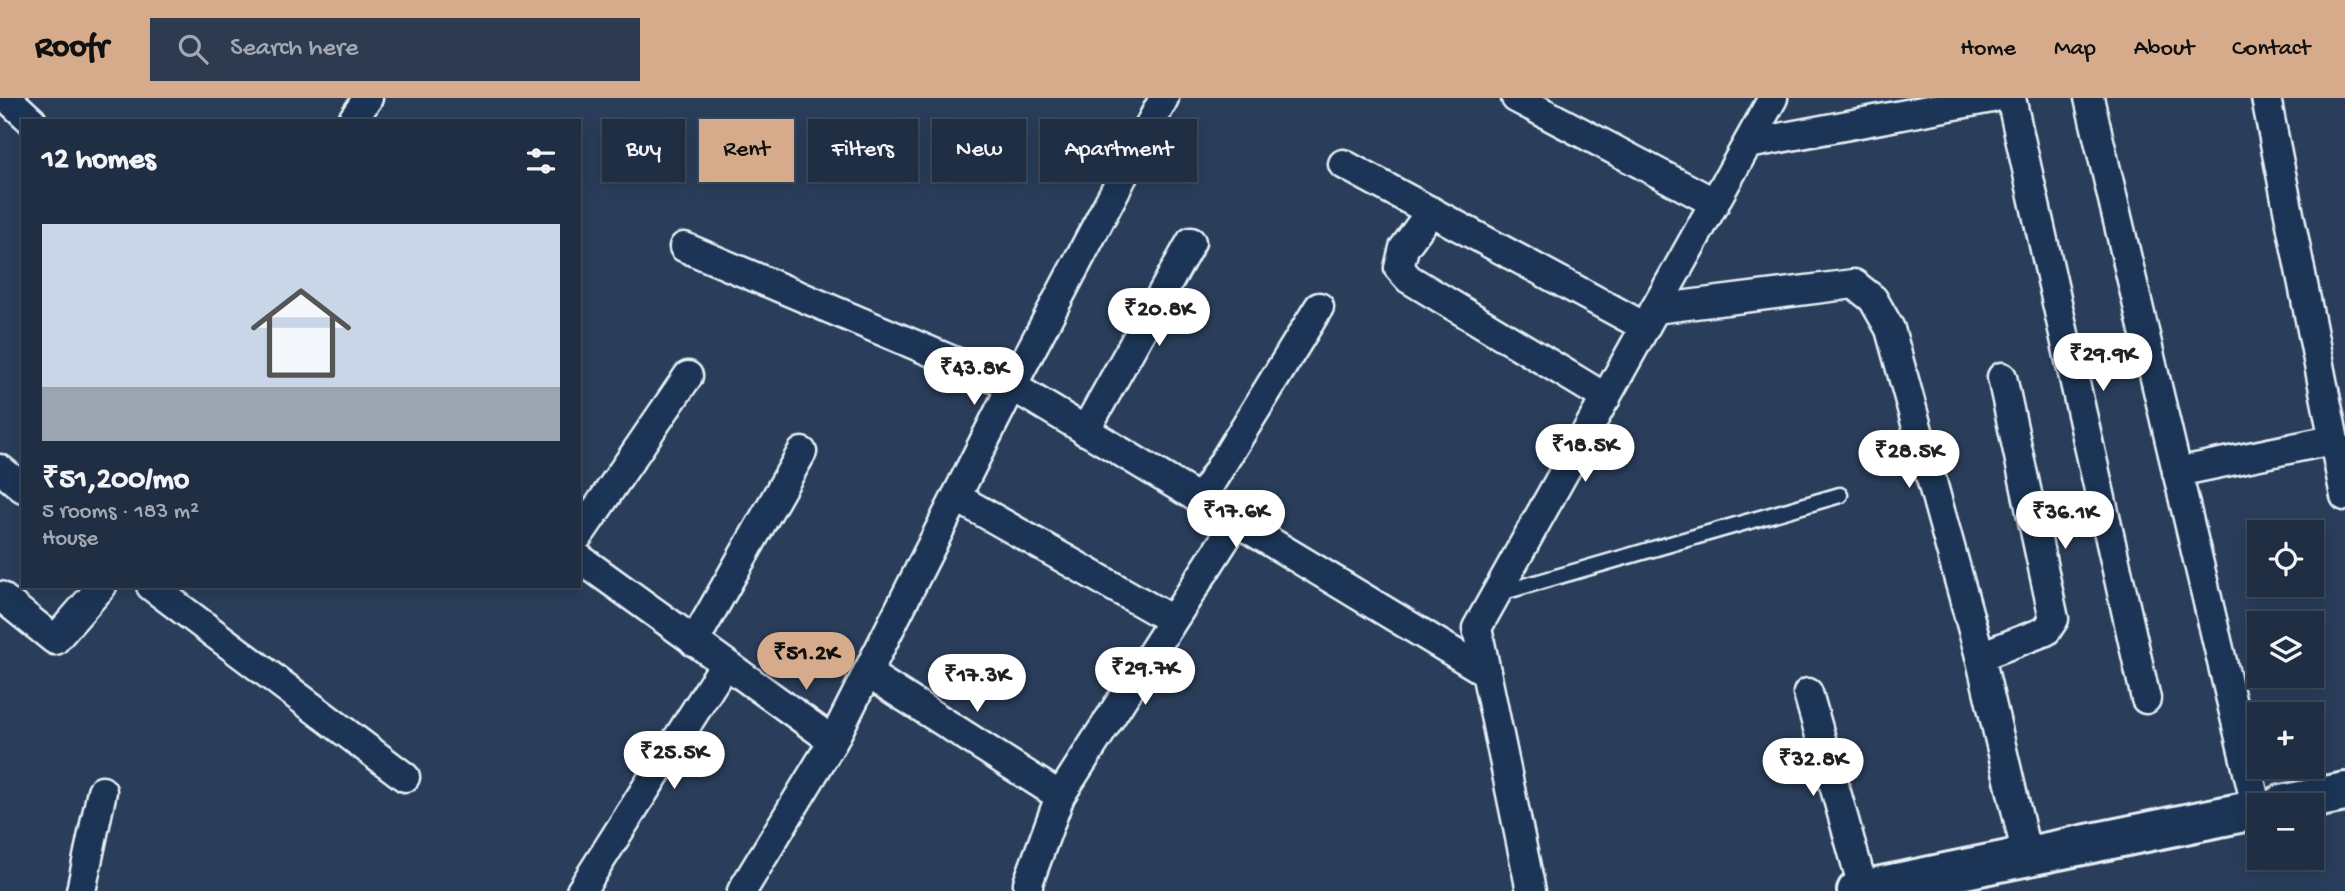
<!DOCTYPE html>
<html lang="en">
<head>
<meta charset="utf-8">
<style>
  body { margin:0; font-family:"Gochi Hand",sans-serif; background:#2d3a4f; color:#f1f3f6; height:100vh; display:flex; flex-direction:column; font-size:26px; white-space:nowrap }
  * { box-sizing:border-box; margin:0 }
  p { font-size:23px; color:#a2a8b2 }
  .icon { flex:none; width:38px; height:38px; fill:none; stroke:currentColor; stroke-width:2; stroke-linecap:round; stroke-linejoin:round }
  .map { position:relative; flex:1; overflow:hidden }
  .drawer { position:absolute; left:21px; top:21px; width:560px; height:469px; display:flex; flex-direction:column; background:#202e44; border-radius:0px; box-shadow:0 4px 18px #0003,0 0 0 2px #3d4a5d }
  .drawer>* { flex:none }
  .top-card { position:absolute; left:602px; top:21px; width:665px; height:63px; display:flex; gap:14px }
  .tools { position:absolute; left:2247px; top:422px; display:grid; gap:14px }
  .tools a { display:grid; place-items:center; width:77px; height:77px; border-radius:0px; background:#202e44; box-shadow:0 4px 18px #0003,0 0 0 2px #3d4a5d; font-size:35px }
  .price { position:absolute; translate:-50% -60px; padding:0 16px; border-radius:24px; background:#fff; color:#222; font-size:23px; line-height:46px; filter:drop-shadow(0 2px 4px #0008) }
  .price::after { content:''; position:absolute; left:50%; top:42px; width:21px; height:16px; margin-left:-10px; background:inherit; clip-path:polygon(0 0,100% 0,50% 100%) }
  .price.active { background:#d6ab8b; color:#111 }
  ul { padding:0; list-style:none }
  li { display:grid; align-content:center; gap:14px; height:371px; padding:0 21px }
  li+li { border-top:2px solid #3d4a5d }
  li span { display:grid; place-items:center; height:217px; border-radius:0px; color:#555 }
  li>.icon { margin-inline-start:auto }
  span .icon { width:126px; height:126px; fill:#fffc; stroke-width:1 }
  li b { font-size:30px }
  h2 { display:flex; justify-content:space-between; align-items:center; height:84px; padding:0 21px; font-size:30px }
  .pill { padding:0 24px; border-radius:0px; background:#202e44; box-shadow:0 4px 18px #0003,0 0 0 2px #3d4a5d; font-size:24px; line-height:63px }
  .pill.active { background:#d6ab8b; color:#111 }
  header { display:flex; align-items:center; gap:42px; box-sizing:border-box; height:98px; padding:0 35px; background:#d6ab8b; color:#111 }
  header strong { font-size:33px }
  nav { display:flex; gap:38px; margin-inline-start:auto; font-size:24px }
  .search { width:490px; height:63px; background:#2d3a4f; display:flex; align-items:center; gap:18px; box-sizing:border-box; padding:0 24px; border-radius:0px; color:#a2a8b2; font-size:26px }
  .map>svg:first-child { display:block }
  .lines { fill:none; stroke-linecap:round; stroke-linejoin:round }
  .service-casing { stroke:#e8f1f8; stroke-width:19 }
  .minor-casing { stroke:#e8f1f8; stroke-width:33 }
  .secondary-casing { stroke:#e8f1f8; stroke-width:44 }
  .service { stroke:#1d3557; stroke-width:14 }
  .minor { stroke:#1d3557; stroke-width:28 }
  .secondary { stroke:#1d3557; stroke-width:38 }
</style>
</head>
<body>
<header>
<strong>Roofr</strong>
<div class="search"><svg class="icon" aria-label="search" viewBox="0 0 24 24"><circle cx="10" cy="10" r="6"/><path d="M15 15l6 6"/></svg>Search here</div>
<nav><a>Home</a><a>Map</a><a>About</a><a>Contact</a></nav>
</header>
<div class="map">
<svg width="2345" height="793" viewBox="0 0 2345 793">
  <rect width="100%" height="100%" fill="#2a3e5b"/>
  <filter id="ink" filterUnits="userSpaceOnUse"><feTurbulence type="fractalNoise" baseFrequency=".0143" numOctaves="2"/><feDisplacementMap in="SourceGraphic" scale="14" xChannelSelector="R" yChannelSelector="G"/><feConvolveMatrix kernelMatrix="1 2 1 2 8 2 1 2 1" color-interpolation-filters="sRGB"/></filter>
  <g filter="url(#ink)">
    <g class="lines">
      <g class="service-casing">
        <path id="service" d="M1497,496L1840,397"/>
      </g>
      <g class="minor-casing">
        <g id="minor">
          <path d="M7,0L32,23"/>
          <path d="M1516,0L1715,105"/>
          <path d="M2011,0L2146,601"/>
          <path d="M2089,0L2257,712"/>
          <path d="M2266,0L2345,398"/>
          <path d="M352,23L368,0"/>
          <path d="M1748,46L1992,0"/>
          <path d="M1343,66L1645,229"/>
          <path d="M1431,113L1404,150L1399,170L1409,181L1606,300"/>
          <path d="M684,149L1012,288L1486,574"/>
          <path d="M1655,211L1854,186L1873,201L1890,231L1980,558L2027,758"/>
          <path d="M1085,333L1191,144"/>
          <path d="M0,371L23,390"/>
          <path d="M2177,374L2332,342"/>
          <path d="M956,399L1172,522"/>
          <path d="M1200,402L1319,209"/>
          <path d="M579,437L688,278"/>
          <path d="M579,460L833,643L742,793"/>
          <path d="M151,488L405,679"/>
          <path d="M0,498L55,542L102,488"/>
          <path d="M694,544L802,354"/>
          <path d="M1980,558L2046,533L2054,521L2002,279"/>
          <path d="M867,575L1060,698"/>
          <path d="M1808,595L1864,793"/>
          <path d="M833,643L1012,288L1164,0"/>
          <path d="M81,793L102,693"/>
          <path d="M581,793L725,566"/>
          <path d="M1028,793V785L1060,698L1236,424"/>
          <path d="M1531,793L1477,530L1773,0"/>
        </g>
      </g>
      <g class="secondary-casing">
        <g id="secondary">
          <path d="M2281,707L2345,694"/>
          <path d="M1857,793L2259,711"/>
        </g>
      </g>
      <use href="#service" class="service"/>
      <use href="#minor" class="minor"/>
      <use href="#secondary" class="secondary"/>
    </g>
  </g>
</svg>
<div class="tools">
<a><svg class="icon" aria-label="locate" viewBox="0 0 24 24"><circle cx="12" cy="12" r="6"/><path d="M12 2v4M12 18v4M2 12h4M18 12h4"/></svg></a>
<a><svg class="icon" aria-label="layers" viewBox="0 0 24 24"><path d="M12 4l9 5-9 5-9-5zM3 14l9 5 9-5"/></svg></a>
<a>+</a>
<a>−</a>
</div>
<b class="price" style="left:1159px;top:250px">₹20.8K</b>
<b class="price" style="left:2103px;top:295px">₹29.9K</b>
<b class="price" style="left:974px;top:309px">₹43.8K</b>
<b class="price" style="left:1585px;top:386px">₹18.5K</b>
<b class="price" style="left:1909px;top:392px">₹28.5K</b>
<b class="price" style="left:1236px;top:452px">₹17.6K</b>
<b class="price" style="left:2065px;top:453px">₹36.1K</b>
<b class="price active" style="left:806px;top:594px">₹51.2K</b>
<b class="price" style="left:1145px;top:609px">₹29.7K</b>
<b class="price" style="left:977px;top:616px">₹17.3K</b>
<b class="price" style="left:674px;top:693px">₹25.5K</b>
<b class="price" style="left:1813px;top:700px">₹32.8K</b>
<div class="top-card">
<a class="pill">Buy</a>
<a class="pill active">Rent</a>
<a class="pill">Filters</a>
<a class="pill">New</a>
<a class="pill">Apartment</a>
</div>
<section class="drawer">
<h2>12 homes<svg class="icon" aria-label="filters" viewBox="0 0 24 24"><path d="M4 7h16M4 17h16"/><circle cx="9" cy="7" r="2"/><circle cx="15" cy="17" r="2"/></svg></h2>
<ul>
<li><span style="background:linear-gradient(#c9d6e8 75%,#9aa5b1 0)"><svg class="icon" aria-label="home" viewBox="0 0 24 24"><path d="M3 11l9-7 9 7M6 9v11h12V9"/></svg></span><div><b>₹51,200/mo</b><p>5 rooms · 183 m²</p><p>House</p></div></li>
</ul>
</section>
</div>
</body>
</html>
